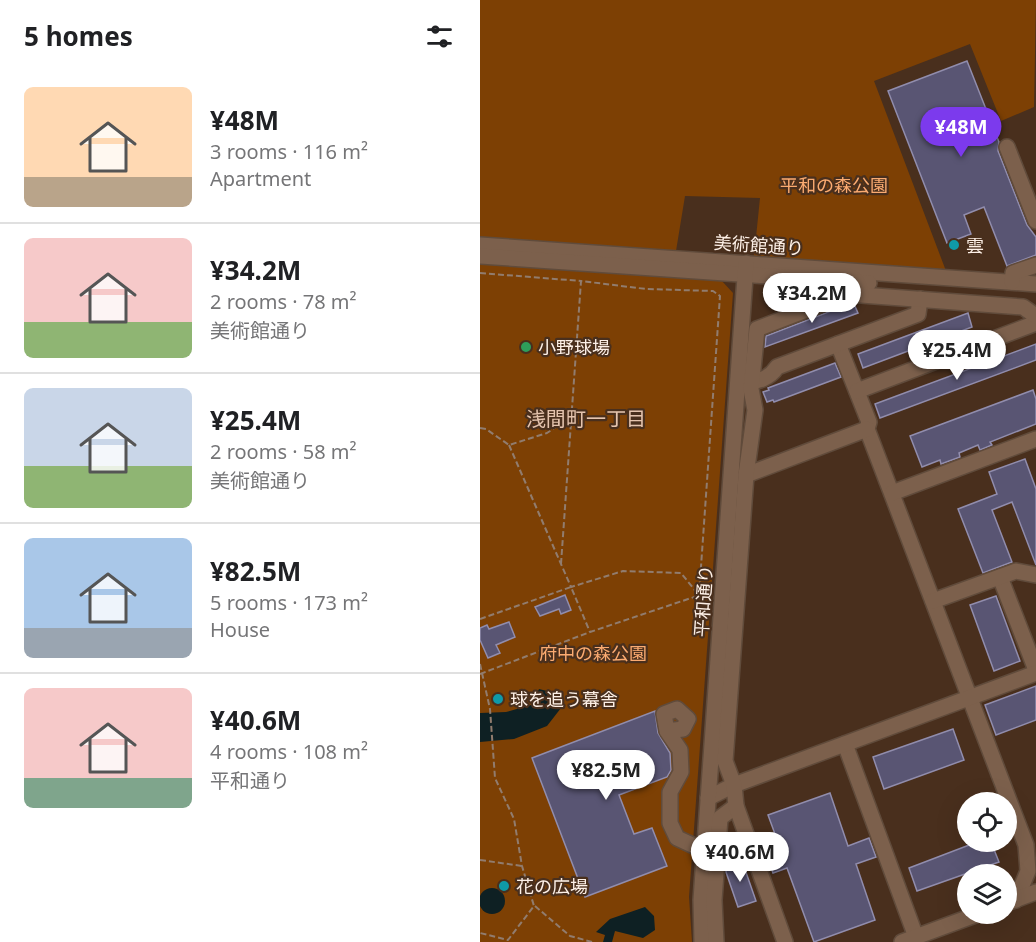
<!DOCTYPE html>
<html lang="en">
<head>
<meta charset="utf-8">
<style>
  body { margin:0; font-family:"Noto Sans","Noto Sans JP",sans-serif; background:#f6f6f6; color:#202124; height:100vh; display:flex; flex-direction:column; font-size:22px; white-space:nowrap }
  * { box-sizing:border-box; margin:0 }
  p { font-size:20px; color:#757577 }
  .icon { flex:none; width:33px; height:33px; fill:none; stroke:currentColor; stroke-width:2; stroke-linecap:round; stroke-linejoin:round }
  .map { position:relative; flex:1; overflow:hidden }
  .side { display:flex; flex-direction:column; background:#fff; width:480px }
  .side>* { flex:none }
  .fabs { position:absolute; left:477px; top:792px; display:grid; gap:12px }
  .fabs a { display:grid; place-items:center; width:60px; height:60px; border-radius:50%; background:#fff; box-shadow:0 6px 24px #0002; font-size:30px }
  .price { position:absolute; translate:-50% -51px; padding:0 14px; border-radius:21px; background:#fff; color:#222; font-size:20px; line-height:39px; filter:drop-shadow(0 2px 3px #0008) }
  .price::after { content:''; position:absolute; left:50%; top:36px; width:18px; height:14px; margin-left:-9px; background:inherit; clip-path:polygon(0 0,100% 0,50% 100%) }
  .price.on { background:#7c3aed; color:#fff }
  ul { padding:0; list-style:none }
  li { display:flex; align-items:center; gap:18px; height:150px; padding:0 24px }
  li+li { border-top:2px solid #e0e0e0 }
  li span { display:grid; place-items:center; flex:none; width:168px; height:120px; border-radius:9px; color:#555 }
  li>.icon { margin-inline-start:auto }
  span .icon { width:72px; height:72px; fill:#fffc; stroke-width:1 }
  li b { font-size:26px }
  h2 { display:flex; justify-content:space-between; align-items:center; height:72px; padding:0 24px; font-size:26px }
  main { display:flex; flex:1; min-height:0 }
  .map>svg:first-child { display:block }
  .green { fill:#7d4004 }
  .water { fill:#0e2023 }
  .building { fill:#595573; stroke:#918dad; stroke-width:1.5 }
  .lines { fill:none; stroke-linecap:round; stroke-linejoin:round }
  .minor-casing { stroke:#604b3b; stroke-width:18 }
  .path { stroke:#917c6e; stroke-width:2; stroke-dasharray:6 3; stroke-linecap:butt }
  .minor { stroke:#7c604c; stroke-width:15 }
  .culture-dot { fill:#0f9aa8; stroke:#492f1d; stroke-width:2 }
  .leisure-dot { fill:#2e9e5b; stroke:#492f1d; stroke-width:2 }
  .labels { text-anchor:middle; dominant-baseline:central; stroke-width:4.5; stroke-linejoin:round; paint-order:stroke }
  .park-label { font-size:18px; fill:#fbab71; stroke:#492f1d }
  .street-label { font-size:18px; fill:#fdf0e7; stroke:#492f1d }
  .poi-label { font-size:18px; fill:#fdf0e7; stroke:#492f1d; text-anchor:start }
  .neighbourhood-label { font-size:20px; fill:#e5c4ae; stroke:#492f1d }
</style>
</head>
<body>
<main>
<section class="side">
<h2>5 homes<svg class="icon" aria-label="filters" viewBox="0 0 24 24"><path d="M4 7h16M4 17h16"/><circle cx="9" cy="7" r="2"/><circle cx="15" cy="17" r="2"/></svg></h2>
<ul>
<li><span style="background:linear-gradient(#ffd9b3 75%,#b9a48a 0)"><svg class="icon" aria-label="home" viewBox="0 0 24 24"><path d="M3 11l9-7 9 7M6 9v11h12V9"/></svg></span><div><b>¥48M</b><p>3 rooms · 116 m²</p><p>Apartment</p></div></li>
<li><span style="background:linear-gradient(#f6c9c9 70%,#8fb573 0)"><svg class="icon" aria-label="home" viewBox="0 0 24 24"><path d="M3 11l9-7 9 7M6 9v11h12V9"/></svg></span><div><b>¥34.2M</b><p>2 rooms · 78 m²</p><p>美術館通り</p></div></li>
<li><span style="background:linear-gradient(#c9d6e8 65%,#8fb573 0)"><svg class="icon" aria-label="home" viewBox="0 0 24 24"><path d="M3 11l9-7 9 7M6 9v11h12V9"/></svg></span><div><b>¥25.4M</b><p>2 rooms · 58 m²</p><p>美術館通り</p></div></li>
<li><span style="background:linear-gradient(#a9c7e8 75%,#9aa5b1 0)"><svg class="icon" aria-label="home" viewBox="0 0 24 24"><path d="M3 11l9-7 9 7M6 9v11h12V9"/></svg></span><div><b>¥82.5M</b><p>5 rooms · 173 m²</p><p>House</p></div></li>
<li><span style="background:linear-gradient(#f6c9c9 75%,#7fa58c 0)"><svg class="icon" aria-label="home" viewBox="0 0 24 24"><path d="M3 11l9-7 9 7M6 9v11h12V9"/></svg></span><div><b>¥40.6M</b><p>4 rooms · 108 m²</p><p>平和通り</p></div></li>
</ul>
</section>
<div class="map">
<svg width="556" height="942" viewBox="0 0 556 942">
  <rect width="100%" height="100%" fill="#492f1d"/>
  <g class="green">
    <path d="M0,0H556L554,107L521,121L490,44L394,81L466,271L274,257L280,198L205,196L196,251L0,238Z"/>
    <path d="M0,264L241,280L253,293L209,897L212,942H0Z"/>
  </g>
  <g class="water">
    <path d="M59,689L71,692L81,708L67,726L34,739L0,742V713L26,712L51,705Z"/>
    <circle cx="12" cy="901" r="13"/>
    <path d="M165,907L174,916L175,930L163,938L135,931L132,942H123L125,935L116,932L130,919Z"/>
  </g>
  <g class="building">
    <path d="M487,61L519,142L518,151L547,225L556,237V255L527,266L504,207L484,215L491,234L467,243L408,91Z"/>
    <path d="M369,304H374L378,313L285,347L286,336Z"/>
    <path d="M488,313L492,327L383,368L378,354Z"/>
    <path d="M556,344V360L400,418L395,404Z"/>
    <path d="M355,363L361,377L294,402L293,400L287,402L283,392L289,390L288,388Z"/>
    <path d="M553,390L556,399V424L510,442L512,445L500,450L498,445L479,453L480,457L461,464L460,460L442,467L430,436Z"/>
    <path d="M545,459L556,489V565L532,502L512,510L532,562L503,573L478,509L517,494L509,472Z"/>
    <path d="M85,595L91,610L81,614L79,609L60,616L55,607Z"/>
    <path d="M516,596L540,661L514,671L490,605Z"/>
    <path d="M29,622L35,637L16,645L20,653L8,658L0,640V628L7,625L9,629Z"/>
    <path d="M556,686V720L516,735L505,705Z"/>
    <path d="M175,711L178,733L190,753L191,770L187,777L139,795L154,834L172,828L187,866L105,897L52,758Z"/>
    <path d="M473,729L484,760L404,789L393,757Z"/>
    <path d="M350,793L368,846L389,838L396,857L376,864L395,920L334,942L307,868L293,873L281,839L295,834L288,815Z"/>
    <path d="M497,842H511L519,862L437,891L429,868Z"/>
    <path d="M261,858L276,901L258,907L246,872V863Z"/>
  </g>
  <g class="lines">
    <g class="minor-casing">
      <g id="minor">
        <path d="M527,147L556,221"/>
        <path d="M0,245L556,284"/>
        <path d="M0,256L389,283"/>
        <path d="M532,282L533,273L556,265"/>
        <path d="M358,344L389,422L387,429L546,845L548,871L536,900"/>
        <path d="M263,382C277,383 290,378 297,367L438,314L440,299"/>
        <path d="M377,391L556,323"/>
        <path d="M266,475L387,429"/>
        <path d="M412,493L556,439"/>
        <path d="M520,577L556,670"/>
        <path d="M453,601L536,571L556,575"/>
        <path d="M187,731L203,729L208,719L197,709L184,714L187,731L200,750L201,772L190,792V823L197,838L225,851"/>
        <path d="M365,744L436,937"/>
        <path d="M228,798L254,785L556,673"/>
        <path d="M532,901L556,892"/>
        <path d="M222,942L221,900L266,263"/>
        <path d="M236,942L234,900L240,818L256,806"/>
        <path d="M305,942L256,806L254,785L245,761L266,475L275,410L271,389L277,329L368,294L543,307L556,316"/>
        <path d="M422,942L498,914"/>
      </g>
    </g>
    <g class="path">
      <path d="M0,273L101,281"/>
      <path d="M0,428L6,429L29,445L67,433L92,416"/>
      <path d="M29,445L91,587L143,571L201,573L218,594"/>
      <path d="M81,564L101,281L166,289L233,291L240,296L219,595"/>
      <path d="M0,619L91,587L110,632"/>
      <path d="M0,664L10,709L15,778L34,819L42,866L54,906L28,940L0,933"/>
      <path d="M0,674L110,632L232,591"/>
      <path d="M0,860L42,866"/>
      <path d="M55,906L90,936L112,942"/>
    </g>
    <use href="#minor" class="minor"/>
  </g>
  <g class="culture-dot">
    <circle cx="474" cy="245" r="6"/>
    <circle cx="18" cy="699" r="6"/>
    <circle cx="24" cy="886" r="6"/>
  </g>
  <circle class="leisure-dot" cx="46" cy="347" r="6"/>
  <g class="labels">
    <g class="park-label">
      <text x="354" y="185">平和の森公園</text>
      <text x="113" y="653">府中の森公園</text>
    </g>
    <g class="street-label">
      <text transform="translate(279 245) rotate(4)">美術館通り</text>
      <text transform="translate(223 601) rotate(-86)">平和通り</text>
    </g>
    <g class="poi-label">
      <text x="486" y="245">雲</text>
      <text x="58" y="347">小野球場</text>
      <text x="30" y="699">球を追う幕舎</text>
      <text x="36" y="886">花の広場</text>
    </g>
    <g class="neighbourhood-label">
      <text x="106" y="418">浅間町一丁目</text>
    </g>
  </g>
</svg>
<div class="fabs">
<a><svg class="icon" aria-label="locate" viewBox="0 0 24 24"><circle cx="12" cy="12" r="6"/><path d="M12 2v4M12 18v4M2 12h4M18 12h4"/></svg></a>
<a><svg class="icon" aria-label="layers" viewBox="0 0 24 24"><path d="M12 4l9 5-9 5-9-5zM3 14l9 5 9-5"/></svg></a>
</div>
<b class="price on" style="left:481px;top:158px">¥48M</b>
<b class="price" style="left:332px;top:324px">¥34.2M</b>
<b class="price" style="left:477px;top:381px">¥25.4M</b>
<b class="price" style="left:126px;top:801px">¥82.5M</b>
<b class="price" style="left:260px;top:883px">¥40.6M</b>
</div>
</main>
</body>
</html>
